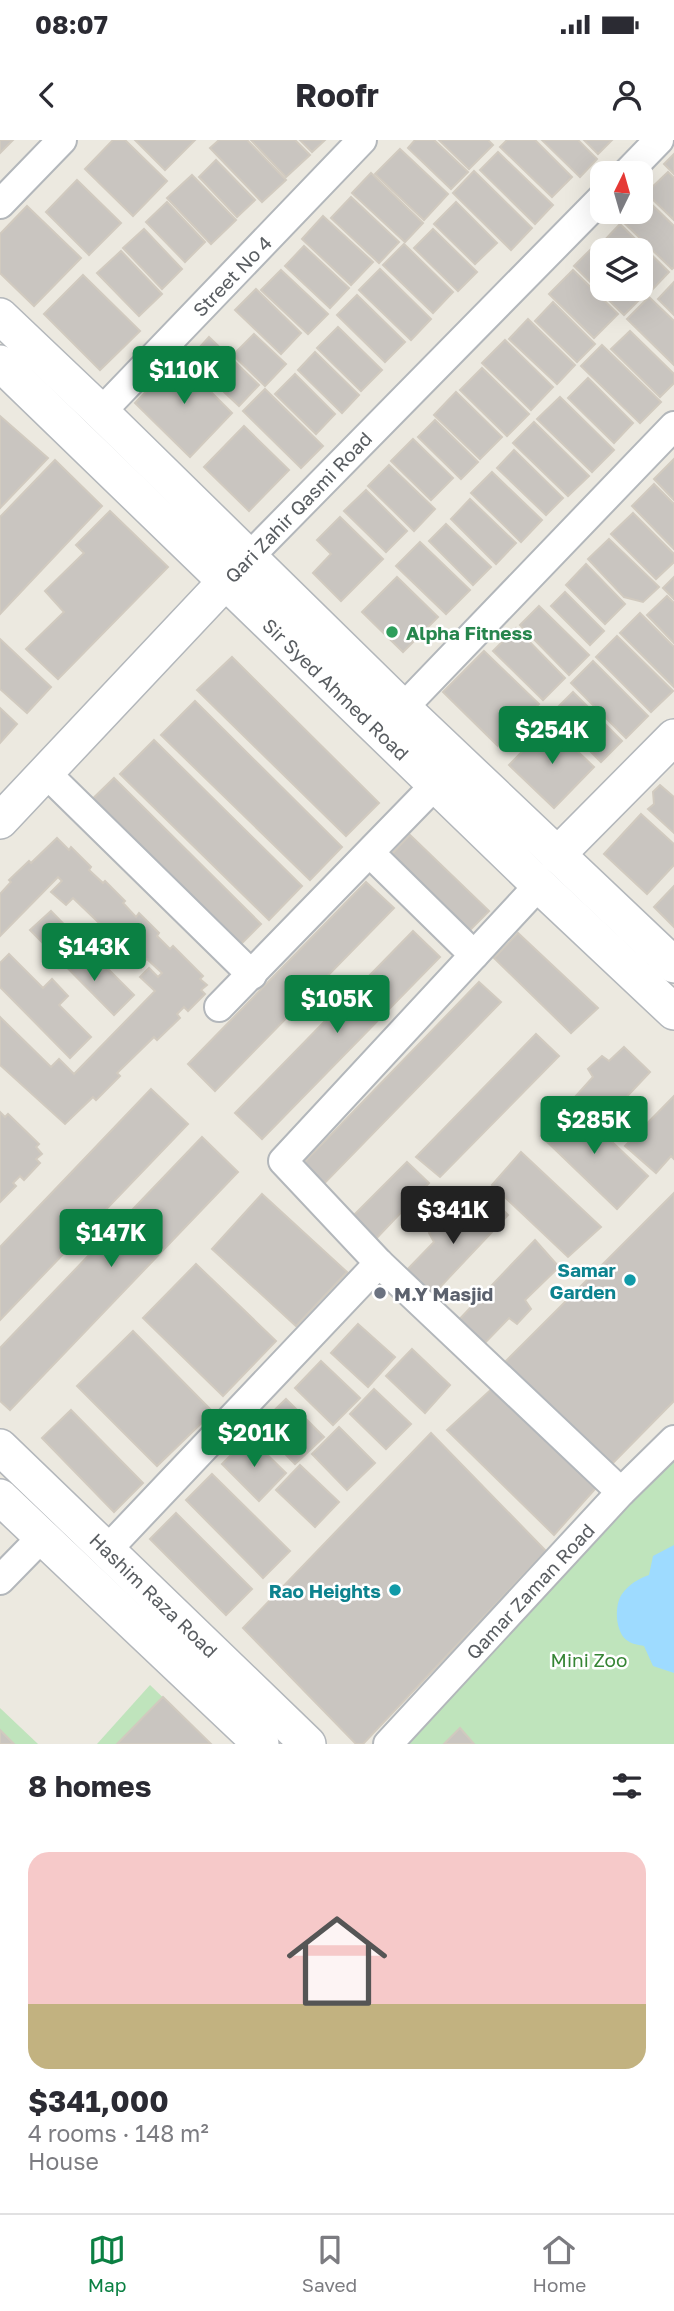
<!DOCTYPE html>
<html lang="en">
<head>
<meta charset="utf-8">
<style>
  body { margin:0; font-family:"Golos Text",sans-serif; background:#f7f7f7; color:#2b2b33; height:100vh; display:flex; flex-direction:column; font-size:26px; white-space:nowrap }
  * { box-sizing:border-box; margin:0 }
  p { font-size:23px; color:#7c7c81 }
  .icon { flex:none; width:38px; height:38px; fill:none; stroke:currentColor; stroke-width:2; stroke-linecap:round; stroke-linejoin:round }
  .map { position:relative; height:1604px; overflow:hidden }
  .sheet { display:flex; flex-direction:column; background:#fff; flex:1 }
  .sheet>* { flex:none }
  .needle { width:46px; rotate:5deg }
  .fabs { position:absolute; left:590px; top:21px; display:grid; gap:14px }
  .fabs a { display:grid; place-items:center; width:63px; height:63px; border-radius:14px; background:#fff; box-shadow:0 7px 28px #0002; font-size:35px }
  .price { position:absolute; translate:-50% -60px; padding:0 16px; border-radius:7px; background:#0b8043; color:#fff; font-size:23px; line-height:46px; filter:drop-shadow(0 2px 4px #0008) }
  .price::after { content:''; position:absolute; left:50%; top:42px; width:21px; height:16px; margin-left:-10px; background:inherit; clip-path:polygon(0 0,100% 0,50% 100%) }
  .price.on { background:#222; color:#fff }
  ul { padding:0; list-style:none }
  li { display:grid; align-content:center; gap:14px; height:371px; padding:0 28px }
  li+li { border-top:2px solid #e1e1e2 }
  li span { display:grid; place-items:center; height:217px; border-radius:21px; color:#555 }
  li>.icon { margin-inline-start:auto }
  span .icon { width:126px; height:126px; fill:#fffc; stroke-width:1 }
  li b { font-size:30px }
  h2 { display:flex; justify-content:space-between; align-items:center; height:84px; padding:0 28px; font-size:30px }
  .status { display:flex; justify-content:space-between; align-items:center; height:49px; padding:0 35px; background:#fff; direction:ltr }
  .status svg { height:19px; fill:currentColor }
  header { display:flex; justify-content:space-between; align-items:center; height:91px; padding:0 28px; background:#fff; font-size:32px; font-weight:700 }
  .dock { display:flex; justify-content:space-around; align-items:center; height:98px; border-top:2px solid #e1e1e2; background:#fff; font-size:19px; color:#7c7c81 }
  .dock a { display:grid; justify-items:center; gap:4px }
  .dock .on { color:#0b8043 }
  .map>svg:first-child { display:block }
  .green { fill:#bfe4bc }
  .water { fill:#9edbff }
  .building { fill:#c9c5c0; stroke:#d1cabf; stroke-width:2 }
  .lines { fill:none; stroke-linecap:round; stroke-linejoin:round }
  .minor-casing { stroke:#b3b7bb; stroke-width:32 }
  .tertiary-casing { stroke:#b3b7bb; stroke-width:38 }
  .minor { stroke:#fff; stroke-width:28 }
  .tertiary { stroke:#fff; stroke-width:35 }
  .leisure-dot { fill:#2e9e5b; stroke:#fff; stroke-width:2.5 }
  .culture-dot { fill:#0f9aa8; stroke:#fff; stroke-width:2.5 }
  .worship-dot { fill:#6b7280; stroke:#fff; stroke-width:2.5 }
  .labels { text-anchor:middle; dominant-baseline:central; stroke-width:5; stroke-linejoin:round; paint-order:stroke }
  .street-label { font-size:19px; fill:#595d61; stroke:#fff }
  .leisure-label { font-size:19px; font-weight:bold; fill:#27864d; stroke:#fff; text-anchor:start }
  .culture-label { font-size:19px; font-weight:bold; fill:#0d838f; stroke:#fff; text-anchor:end }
  .worship-label { font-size:19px; font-weight:bold; fill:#5b616d; stroke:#fff; text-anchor:start }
  .park-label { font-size:19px; fill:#368535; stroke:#fff }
</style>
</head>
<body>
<div class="status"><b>08:07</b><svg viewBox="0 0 49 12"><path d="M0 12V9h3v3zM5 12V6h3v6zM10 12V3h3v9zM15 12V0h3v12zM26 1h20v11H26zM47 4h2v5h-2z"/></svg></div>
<header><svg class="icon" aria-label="back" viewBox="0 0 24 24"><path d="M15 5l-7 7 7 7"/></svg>Roofr<svg class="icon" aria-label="person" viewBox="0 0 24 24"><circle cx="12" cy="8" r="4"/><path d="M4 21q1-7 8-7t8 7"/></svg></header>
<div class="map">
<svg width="674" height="1604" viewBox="0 0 674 1604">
  <rect width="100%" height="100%" fill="#ece9e0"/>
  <g class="green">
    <path d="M674,1308V1604H389Z"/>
    <path d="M150,1545L211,1604H97Z"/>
    <path d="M0,1568L38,1604H0Z"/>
  </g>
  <path class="water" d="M674,1405V1533L653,1526L644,1506C639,1505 632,1504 628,1501C615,1493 614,1465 622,1454C629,1444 638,1439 649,1435L653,1416Z"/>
  <g class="building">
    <path d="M0,0H13L0,13Z"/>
    <path d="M113,0H125L167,41L133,76L85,29Z"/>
    <path d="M135,0H195L165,30Z"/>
    <path d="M219,0H247L286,40L262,62L210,8Z"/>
    <path d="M251,0H295L310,15L286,37Z"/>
    <path d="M300,0H325L312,12Z"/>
    <path d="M415,0H434L468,32L451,49L408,8Z"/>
    <path d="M439,0H488L493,5L469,29Z"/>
    <path d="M507,0H535L572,37L552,57L500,7Z"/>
    <path d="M542,0H578L597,19L580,37Z"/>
    <path d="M584,0H612L598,14Z"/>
    <path d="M400,9L448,54L424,80L375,34Z"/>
    <path d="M498,12L553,65L535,84L480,30Z"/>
    <path d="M674,14V34L664,24Z"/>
    <path d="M216,20L255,60L237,77L199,37Z"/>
    <path d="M474,31L532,88L511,110L453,53Z"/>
    <path d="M668,32L674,38V80L646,53Z"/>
    <path d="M371,33L423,83L405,102L352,53Z"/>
    <path d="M192,35L236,80L211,104L167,58Z"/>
    <path d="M77,40L121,83L89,115L46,72Z"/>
    <path d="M641,54L674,86V127L672,129L618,77L624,72H640Z"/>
    <path d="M351,57L399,102L379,123L331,78Z"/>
    <path d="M167,62L205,102L185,122L146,82Z"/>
    <path d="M456,62L497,103L475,124L434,84Z"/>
    <path d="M27,66L81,118L34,166L0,133V94Z"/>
    <path d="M323,76L373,122L351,145L302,99Z"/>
    <path d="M620,84L669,132L649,153L640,145V110H605L600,105Z"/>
    <path d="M144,89L182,129L162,149L123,108Z"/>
    <path d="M433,89L477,132L458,151L414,108Z"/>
    <path d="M404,104L453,152L433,173L383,125Z"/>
    <path d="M595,105L602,111V149L640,148L646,153L624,175L574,126Z"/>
    <path d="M304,106L349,148L330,168L285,126Z"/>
    <path d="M121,111L162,154L139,176L97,133Z"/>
    <path d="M380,129L431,179L411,200L359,150Z"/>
    <path d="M281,130L328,174L308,194L261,150Z"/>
    <path d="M573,130L618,174L594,198L549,154Z"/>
    <path d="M83,135L140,191L100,230L44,174Z"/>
    <path d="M674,142V175L658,159Z"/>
    <path d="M256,149L301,193L281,214L235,170Z"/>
    <path d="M357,155L405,202L385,222L337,175Z"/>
    <path d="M649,157L674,181V225L627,179Z"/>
    <path d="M553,162L595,204L577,222L535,181Z"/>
    <path d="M528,179L575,225L557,244L509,199Z"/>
    <path d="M338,187L382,230L361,251L317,208Z"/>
    <path d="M630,191L674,234V243L660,257L611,209Z"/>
    <path d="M254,194L286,224L265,246L233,215Z"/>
    <path d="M209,197L259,245L239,266L189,219Z"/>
    <path d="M505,200L553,247L531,270L482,223Z"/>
    <path d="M602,205L661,262L640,283L581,226Z"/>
    <path d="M315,212L359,255L342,273L298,230Z"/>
    <path d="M182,215L206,237L201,242L232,273L190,317L135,263Z"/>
    <path d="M482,228L529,274L507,296L460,250Z"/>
    <path d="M295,234L335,274L316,294L275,254Z"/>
    <path d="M588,238L633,283L614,303L568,258Z"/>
    <path d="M265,249L323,306L301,328L243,271Z"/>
    <path d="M456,252L502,297L480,319L434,275Z"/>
    <path d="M560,257L614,310L592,332L537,279Z"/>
    <path d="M0,276L48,318L0,368Z"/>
    <path d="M435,280L478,322L461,339L418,297Z"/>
    <path d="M534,282L589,336L568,356L513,303Z"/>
    <path d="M244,286L289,330L249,371L204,327Z"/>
    <path d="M413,299L453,338L431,360L391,321Z"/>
    <path d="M514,310L563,358L546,375L497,328Z"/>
    <path d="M674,319V360L654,339Z"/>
    <path d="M55,320L102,366L0,474V377Z"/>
    <path d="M389,325L435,369L414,391L368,346Z"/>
    <path d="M492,332L542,380L521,402L471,353Z"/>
    <path d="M654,344L674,364V409L632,366Z"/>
    <path d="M366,350L407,391L386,412L344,371Z"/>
    <path d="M470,359L516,403L496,424L451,379Z"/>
    <path d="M110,371L168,427L58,539L26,509L64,472L45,451L84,413L76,405Z"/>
    <path d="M633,373L674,414V422L656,439L611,394Z"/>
    <path d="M340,377L383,419L341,461L313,433L331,414L317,400Z"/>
    <path d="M446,384L491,427L473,445L429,401Z"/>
    <path d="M609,399L659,447L643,462L624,457L588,419Z"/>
    <path d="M420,402L470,450L446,474L396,426Z"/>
    <path d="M586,424L625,464L605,484L566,445Z"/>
    <path d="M397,437L438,477L403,512L362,472Z"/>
    <path d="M674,437V459L663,448Z"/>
    <path d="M565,452L604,491L590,505L551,466Z"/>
    <path d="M667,456L674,463V503L647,475Z"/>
    <path d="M539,466L589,515L569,535L520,485Z"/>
    <path d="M640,473L674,507V547L620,493Z"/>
    <path d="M516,488L565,538L543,560L493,511Z"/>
    <path d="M617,496L673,551L651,572L596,517Z"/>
    <path d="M0,499L51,547L27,573L0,549Z"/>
    <path d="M484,511L539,564L498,606L443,552Z"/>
    <path d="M232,517L379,663L346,696L197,550Z"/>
    <path d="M593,521L648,576L626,598L571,543Z"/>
    <path d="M573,552L622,601L601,622L552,573Z"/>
    <path d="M195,561L342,707L310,740L161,595Z"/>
    <path d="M0,568L17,584L0,603Z"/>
    <path d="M549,584L594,627L554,668L509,625Z"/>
    <path d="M154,600L302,746L269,780L120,634Z"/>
    <path d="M114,638L261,784L228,817L80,671Z"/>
    <path d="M660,645L674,657V693L648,669L654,664L653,652Z"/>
    <path d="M641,674L674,704V725L647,754L604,714Z"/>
    <path d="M410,695L489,771L463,797L385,721Z"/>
    <path d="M57,698L69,710L71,707L91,727L89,730L103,743L105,741L125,761L123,763L136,777L139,773L159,793L157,796L170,809L173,806L203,836L200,839L207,845L201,850L205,854L188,871L184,867L177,874L180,878L157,900L154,897L117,933L120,936L96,960L93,957L65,984L0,925V877L51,927L59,919L74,934L155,851L140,837L149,828L158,837L162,833L147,819L142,824L73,758L66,765L51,752L62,741L58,737L0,796V754L11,742L9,740L29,721L31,723Z"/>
    <path d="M366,742L394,768L215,951L188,924Z"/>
    <path d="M674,746V787L654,767Z"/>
    <path d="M51,771L85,806L95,796L111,810L100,821L134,855L114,875L30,790Z"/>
    <path d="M413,791L440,817L262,999L235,973Z"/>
    <path d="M518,793L598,868L571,893L494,818Z"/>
    <path d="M9,814L43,848L52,839L68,856L59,865L91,897L70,918L0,847V823Z"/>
    <path d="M479,842L501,862L315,1053L293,1034Z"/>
    <path d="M536,894L559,916L440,1037L416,1017Z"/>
    <path d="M624,907L650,932L602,983L575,957L593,937L588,929L602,916L609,921Z"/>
    <path d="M151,949L188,984L0,1180V1107Z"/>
    <path d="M674,956V1019L671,1016L656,1033L625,1006Z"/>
    <path d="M570,962L648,1036L617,1069L541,996L561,976L558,973Z"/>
    <path d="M0,972L5,977L8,974L39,1004L36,1007L42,1014L36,1019L40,1023L24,1040L20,1036L13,1043L16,1046L0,1062Z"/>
    <path d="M202,997L238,1032L10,1270L0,1261V1208Z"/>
    <path d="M521,1012L601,1087L568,1117L492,1045Z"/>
    <path d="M407,1022L429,1043L371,1104L348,1081Z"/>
    <path d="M483,1050L508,1075L425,1163L401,1136L434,1102L429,1093L443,1078L451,1085Z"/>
    <path d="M674,1053V1261L605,1331L500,1227Z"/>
    <path d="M262,1054L347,1132L296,1186L212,1109Z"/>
    <path d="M535,1100L559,1127L525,1160L531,1169L517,1184L509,1178L477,1211L452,1187Z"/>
    <path d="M196,1124L276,1201L223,1256L143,1178Z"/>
    <path d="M358,1184L395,1217L368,1247L331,1213Z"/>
    <path d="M133,1191L213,1272L157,1326L77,1246Z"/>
    <path d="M412,1209L450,1245L425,1273L386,1236Z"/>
    <path d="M321,1221L360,1258L333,1285L295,1248Z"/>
    <path d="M497,1244L603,1340L554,1395L447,1290Z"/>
    <path d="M374,1249L411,1284L386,1309L350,1274Z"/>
    <path d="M286,1259L324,1297L295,1324L258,1286Z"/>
    <path d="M71,1270L143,1343L114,1372L42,1298Z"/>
    <path d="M339,1287L375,1323L347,1350L312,1314Z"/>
    <path d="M431,1293L546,1411L363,1604H356L243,1488Z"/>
    <path d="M249,1297L286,1333L259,1361L222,1324Z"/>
    <path d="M300,1325L339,1362L315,1387L276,1350Z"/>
    <path d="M212,1334L290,1411L263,1438L186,1360Z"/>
    <path d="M176,1373L252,1449L226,1475L150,1399Z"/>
    <path d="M163,1557L211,1604H117Z"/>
    <path d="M460,1588L474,1604H444Z"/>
    <path d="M0,1590L14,1604H0Z"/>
  </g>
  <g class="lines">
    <g class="minor-casing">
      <g id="minor">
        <path d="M627,33L659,0"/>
        <path d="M0,64L62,0"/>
        <path d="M101,272L362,0"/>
        <path d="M248,418L602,58"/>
        <path d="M403,568L674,286"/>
        <path d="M46,633L252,835"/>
        <path d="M370,713L474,815"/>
        <path d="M539,745L283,1021L379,1123L621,1352"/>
        <path d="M219,867L435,645"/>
        <path d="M107,1410L379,1123"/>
        <path d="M0,1440L42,1397"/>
        <path d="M388,1604L621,1352L674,1300"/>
      </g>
    </g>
    <g class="tertiary-casing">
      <g id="tertiary">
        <path d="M0,176L101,272L403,568L674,825"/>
        <path d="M0,223L539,745L674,872"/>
        <path d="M0,681L241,425"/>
        <path d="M557,715L674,597"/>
        <path d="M0,1307L308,1604"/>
        <path d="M0,1357L261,1604"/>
      </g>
    </g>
    <use href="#minor" class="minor"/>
    <use href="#tertiary" class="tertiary"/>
  </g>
  <circle class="leisure-dot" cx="392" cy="492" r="7"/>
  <g class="culture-dot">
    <circle cx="630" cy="1140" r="7"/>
    <circle cx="395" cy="1450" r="7"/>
  </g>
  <circle class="worship-dot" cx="380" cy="1153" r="7"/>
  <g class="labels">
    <g class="street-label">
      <text transform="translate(232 136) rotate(-46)">Street No 4</text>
      <text transform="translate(298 367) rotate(-46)">Qari Zahir Qasmi Road</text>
      <text transform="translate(336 549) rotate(44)">Sir Syed Ahmed Road</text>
      <text transform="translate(530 1451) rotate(-47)">Qamar Zaman Road</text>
      <text transform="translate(154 1455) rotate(44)">Hashim Raza Road</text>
    </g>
    <g class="leisure-label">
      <text x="406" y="492">Alpha Fitness</text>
    </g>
    <g class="culture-label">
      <text x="616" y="1129">Samar<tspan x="616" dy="22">Garden</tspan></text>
      <text x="381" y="1450">Rao Heights</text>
    </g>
    <g class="worship-label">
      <text x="394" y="1153">M.Y Masjid</text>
    </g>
    <g class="park-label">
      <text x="589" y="1519">Mini Zoo</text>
    </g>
  </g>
</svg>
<div class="fabs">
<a><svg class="needle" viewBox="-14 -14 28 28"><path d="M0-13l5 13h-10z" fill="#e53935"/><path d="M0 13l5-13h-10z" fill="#7c7c81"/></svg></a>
<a><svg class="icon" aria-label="layers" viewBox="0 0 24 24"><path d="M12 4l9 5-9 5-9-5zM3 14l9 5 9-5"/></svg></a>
</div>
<b class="price" style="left:184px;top:266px">$110K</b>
<b class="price" style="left:552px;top:626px">$254K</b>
<b class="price" style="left:94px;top:843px">$143K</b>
<b class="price" style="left:337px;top:895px">$105K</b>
<b class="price" style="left:594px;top:1016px">$285K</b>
<b class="price on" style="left:453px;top:1106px">$341K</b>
<b class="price" style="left:111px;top:1129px">$147K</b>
<b class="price" style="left:254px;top:1329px">$201K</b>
</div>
<section class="sheet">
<h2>8 homes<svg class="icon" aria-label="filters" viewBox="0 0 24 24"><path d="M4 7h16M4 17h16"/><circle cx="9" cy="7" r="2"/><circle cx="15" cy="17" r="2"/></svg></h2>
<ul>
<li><span style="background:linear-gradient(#f6c9c9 70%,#c2b280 0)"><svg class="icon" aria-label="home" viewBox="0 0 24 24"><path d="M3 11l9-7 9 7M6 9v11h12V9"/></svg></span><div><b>$341,000</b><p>4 rooms · 148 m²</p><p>House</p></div></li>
</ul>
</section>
<nav class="dock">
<a class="on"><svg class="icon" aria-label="map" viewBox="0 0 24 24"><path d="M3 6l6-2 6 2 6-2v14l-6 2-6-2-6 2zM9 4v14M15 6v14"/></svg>Map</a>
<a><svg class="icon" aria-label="saved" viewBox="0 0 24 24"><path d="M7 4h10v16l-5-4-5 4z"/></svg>Saved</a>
<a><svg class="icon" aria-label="home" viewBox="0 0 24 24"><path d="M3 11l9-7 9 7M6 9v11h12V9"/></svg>Home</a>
</nav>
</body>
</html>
